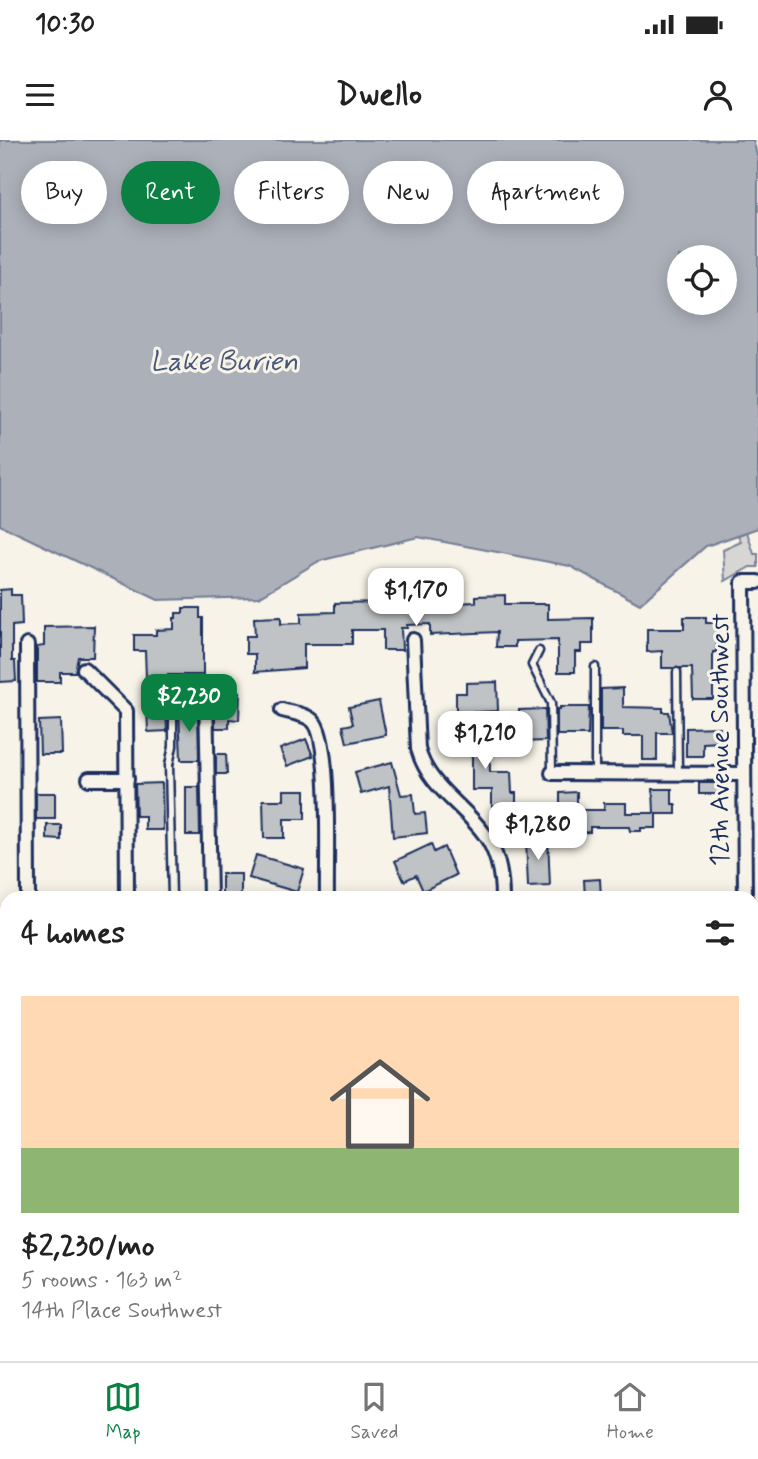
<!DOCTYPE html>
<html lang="en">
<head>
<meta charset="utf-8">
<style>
  body { margin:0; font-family:Mynerve,sans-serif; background:#f2f2f2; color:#222; height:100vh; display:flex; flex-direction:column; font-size:26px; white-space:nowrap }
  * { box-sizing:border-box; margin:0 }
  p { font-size:23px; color:#767676 }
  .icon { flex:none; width:38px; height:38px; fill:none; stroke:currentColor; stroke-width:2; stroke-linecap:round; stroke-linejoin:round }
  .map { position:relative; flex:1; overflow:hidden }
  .panel { position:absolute; left:0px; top:751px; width:760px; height:471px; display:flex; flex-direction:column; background:#fff; border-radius:21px 21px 0 0; box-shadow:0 4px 18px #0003 }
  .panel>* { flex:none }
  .guide { position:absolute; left:21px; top:21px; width:718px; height:63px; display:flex; gap:14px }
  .fabs { position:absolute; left:667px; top:105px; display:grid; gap:14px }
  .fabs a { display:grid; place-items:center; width:70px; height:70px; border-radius:50%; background:#fff; box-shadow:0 4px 18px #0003; font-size:35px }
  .price { position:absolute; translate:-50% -60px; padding:0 16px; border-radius:14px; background:#fff; color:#222; font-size:23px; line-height:46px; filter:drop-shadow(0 2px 4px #0008) }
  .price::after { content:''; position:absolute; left:50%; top:42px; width:21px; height:16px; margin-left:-10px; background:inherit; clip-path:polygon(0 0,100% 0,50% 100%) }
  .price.current { background:#0b8043; color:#fff }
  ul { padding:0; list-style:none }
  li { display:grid; align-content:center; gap:14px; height:371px; padding:0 21px }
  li+li { border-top:2px solid #e0e0e0 }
  li span { display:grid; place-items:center; height:217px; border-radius:0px; color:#555 }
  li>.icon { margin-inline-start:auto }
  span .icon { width:126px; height:126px; fill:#fffc; stroke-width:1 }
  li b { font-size:30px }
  h2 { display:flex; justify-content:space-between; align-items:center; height:84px; padding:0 21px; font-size:30px }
  .tag { padding:0 24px; border-radius:32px; background:#fff; box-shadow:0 4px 18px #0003; font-size:24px; line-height:63px }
  .tag.current { background:#0b8043; color:#fff }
  .status { display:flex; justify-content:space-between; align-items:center; height:49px; padding:0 35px; background:#fff; direction:ltr }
  .status svg { height:19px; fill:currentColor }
  header { display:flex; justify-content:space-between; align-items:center; height:91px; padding:0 21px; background:#fff; font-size:32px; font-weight:700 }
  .dock { display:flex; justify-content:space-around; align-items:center; height:98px; border-top:2px solid #e0e0e0; background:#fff; font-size:19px; color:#767676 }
  .dock a { display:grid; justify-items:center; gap:4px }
  .dock .current { color:#0b8043 }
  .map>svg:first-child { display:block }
  .green { fill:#d7d6d4; stroke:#798299; stroke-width:2 }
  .water { fill:#acb0b9; stroke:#727c95; stroke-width:2; fill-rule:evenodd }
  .building { fill:#c0c3c5; stroke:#1b2f5e; stroke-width:2 }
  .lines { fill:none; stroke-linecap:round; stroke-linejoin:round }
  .lane-casing { stroke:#1b2f5e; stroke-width:11 }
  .street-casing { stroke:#1b2f5e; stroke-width:18 }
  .secondary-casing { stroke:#1b2f5e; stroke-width:23 }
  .lane { stroke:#f7f3e8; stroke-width:6 }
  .street { stroke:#f7f3e8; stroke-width:12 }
  .secondary { stroke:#f7f3e8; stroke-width:18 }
  .labels { text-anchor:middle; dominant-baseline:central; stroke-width:6; stroke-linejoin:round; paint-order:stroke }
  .street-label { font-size:26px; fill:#1b2f5e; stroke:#f7f3e8 }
  .water-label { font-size:28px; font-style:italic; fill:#465679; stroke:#f7f3e8 }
</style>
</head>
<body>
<div class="status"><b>10:30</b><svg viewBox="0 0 49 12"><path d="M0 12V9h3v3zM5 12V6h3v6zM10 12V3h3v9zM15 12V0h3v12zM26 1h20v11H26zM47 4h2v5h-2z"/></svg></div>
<header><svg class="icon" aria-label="menu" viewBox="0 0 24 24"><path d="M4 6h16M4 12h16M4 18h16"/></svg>Dwello<svg class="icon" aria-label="person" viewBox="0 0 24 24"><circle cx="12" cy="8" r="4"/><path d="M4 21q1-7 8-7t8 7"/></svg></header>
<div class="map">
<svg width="758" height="1221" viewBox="0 0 758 1221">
  <rect width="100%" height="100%" fill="#f7f3e8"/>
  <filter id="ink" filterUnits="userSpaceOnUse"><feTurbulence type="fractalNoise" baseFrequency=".0143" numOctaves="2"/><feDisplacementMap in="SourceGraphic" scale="14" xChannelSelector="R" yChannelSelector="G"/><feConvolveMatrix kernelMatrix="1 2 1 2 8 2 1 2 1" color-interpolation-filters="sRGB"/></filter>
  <g filter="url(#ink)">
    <path class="green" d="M747,392L754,414H758V427H750L725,441L723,410L741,402L738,395Z"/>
    <path class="water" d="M0,0H753L758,18V388L706,406L640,464L570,426L418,397L319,421L259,457L158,460L0,385ZM679,117H724V163H679Z"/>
    <g class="building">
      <path d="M11,449V455H21L22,485L12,486V521H15L16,541L0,542V450Z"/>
      <path d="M505,455V464H548V479L593,478V504H581V512H575V532H558V500L515,501V507H496L497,492L430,495V484L407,485V488H401L402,510H383V490H352V504H304V528L255,532V514H246V496H255L254,478L281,477V484L301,483V473L335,472V463L383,462V458H423V468L453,467V463L476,462V456Z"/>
      <path d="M183,468H200V478H203V535H168V544H165L167,591L148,592L145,511H134V495H156V490L174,489V478H176V473H183Z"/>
      <path d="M684,477H706V483H719L716,512H713V559H693L692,528H662V511L647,512V489H684Z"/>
      <path d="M94,486L93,517H78L75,532H60V542H37V507L44,506V487Z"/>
      <path d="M497,542L498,571L456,573V553H466V543Z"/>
      <path d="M623,548V567L663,568V572H669L672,593H657V620H643V596H623V591H601V549Z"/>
      <path d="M215,551L240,552L239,580L229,579V588H215Z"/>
      <path d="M379,561L386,595L347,603L343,586L353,584L349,567Z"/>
      <path d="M198,567L199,620H181L179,568Z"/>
      <path d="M560,567H589L588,595H557V569H560Z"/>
      <path d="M545,569L546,601L519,602V570Z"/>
      <path d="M61,580L62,614H40L39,581Z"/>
      <path d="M720,587V602L703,603V616H686V588Z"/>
      <path d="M447,595H489L490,632H511L512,653H516V673H497V666H492V650H472V616H470V613H448Z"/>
      <path d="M306,599L313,616L287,626L280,609Z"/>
      <path d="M216,614H226L227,634H216Z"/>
      <path d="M392,622L401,655L413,654L415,674L425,673L427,693L393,697L389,646L361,654L355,632Z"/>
      <path d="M162,643L163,690H145V676H136L135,644Z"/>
      <rect x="699" y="643" width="24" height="11"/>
      <path d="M186,647H199L200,695H186Z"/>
      <path d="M653,649H672V664H676V674H656V688H641V691H630L629,687H590V692L570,693V703H560V653L577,652V670H604V663H626V673H654Z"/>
      <path d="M284,650H305V679H284V698H264L263,660H284Z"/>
      <rect x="36" y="653" width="19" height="26"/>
      <path d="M47,685H61V700L47,699Z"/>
      <path d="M548,698L550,746L528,747L526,699Z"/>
      <path d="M431,704L434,712L444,707L456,735L423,751L416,735L404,741L395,721Z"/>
      <path d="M256,715L304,729L297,752L249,738Z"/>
      <rect x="222" y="734" width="19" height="24"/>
      <path d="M600,739L601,758H585L584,740Z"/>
    </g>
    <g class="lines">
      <g class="lane-casing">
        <g id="lane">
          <path d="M539,511L532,525L551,563L552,633"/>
          <path d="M595,527V633"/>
          <path d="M677,532L678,633"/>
          <path d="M172,758L169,625L173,606V547"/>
          <path d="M74,1214V1221"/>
          <path d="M202,1214L203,1221"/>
          <path d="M426,1214V1221"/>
          <path d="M495,1214V1221"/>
          <path d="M533,1214V1221"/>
          <path d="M574,1214V1221"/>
        </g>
      </g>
      <g class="street-casing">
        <g id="street">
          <path d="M413,500L418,609C428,647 463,664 485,695C498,713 502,736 502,758"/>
          <path d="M27,505L28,758"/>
          <path d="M84,529L126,571L127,758"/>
          <path d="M206,552L210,758"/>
          <path d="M282,570C292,573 306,574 313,581C332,599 326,726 327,758"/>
          <path d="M552,633L744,634"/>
          <path d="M89,639H127"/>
          <path d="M745,758L743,442H758"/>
          <path d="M752,829H758"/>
          <path d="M0,854L7,853"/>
        </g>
      </g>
      <g class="secondary-casing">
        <path id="secondary" d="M592,1221L758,1215"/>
      </g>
      <use href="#lane" class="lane"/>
      <use href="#street" class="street"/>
      <use href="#secondary" class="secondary"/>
    </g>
  </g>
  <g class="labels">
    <g class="street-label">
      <text transform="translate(721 600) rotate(-90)">12th Avenue Southwest</text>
    </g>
    <g class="water-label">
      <text x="224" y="222">Lake Burien</text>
    </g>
  </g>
</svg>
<div class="fabs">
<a><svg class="icon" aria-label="locate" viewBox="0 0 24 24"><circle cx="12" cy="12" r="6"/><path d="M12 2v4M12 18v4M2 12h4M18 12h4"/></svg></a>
</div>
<b class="price" style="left:416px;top:488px">$1,170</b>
<b class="price current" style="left:189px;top:594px">$2,230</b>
<b class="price" style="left:485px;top:631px">$1,210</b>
<b class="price" style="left:538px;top:722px">$1,280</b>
<div class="guide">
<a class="tag">Buy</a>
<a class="tag current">Rent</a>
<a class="tag">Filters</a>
<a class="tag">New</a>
<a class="tag">Apartment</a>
</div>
<section class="panel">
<h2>4 homes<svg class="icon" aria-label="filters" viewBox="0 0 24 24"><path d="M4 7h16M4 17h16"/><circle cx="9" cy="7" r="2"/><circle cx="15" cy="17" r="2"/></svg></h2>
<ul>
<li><span style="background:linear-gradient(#ffd9b3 70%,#8fb573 0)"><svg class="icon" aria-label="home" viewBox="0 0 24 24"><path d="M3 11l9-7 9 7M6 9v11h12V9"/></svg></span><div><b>$2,230/mo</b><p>5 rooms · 163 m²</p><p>14th Place Southwest</p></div></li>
</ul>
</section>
</div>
<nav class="dock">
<a class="current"><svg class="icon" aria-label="map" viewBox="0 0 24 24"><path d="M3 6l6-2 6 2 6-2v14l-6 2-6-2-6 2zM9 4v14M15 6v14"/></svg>Map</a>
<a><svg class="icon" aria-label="saved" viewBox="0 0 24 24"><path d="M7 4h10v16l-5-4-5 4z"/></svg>Saved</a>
<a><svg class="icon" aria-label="home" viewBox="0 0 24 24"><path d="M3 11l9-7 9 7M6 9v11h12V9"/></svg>Home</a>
</nav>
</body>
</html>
